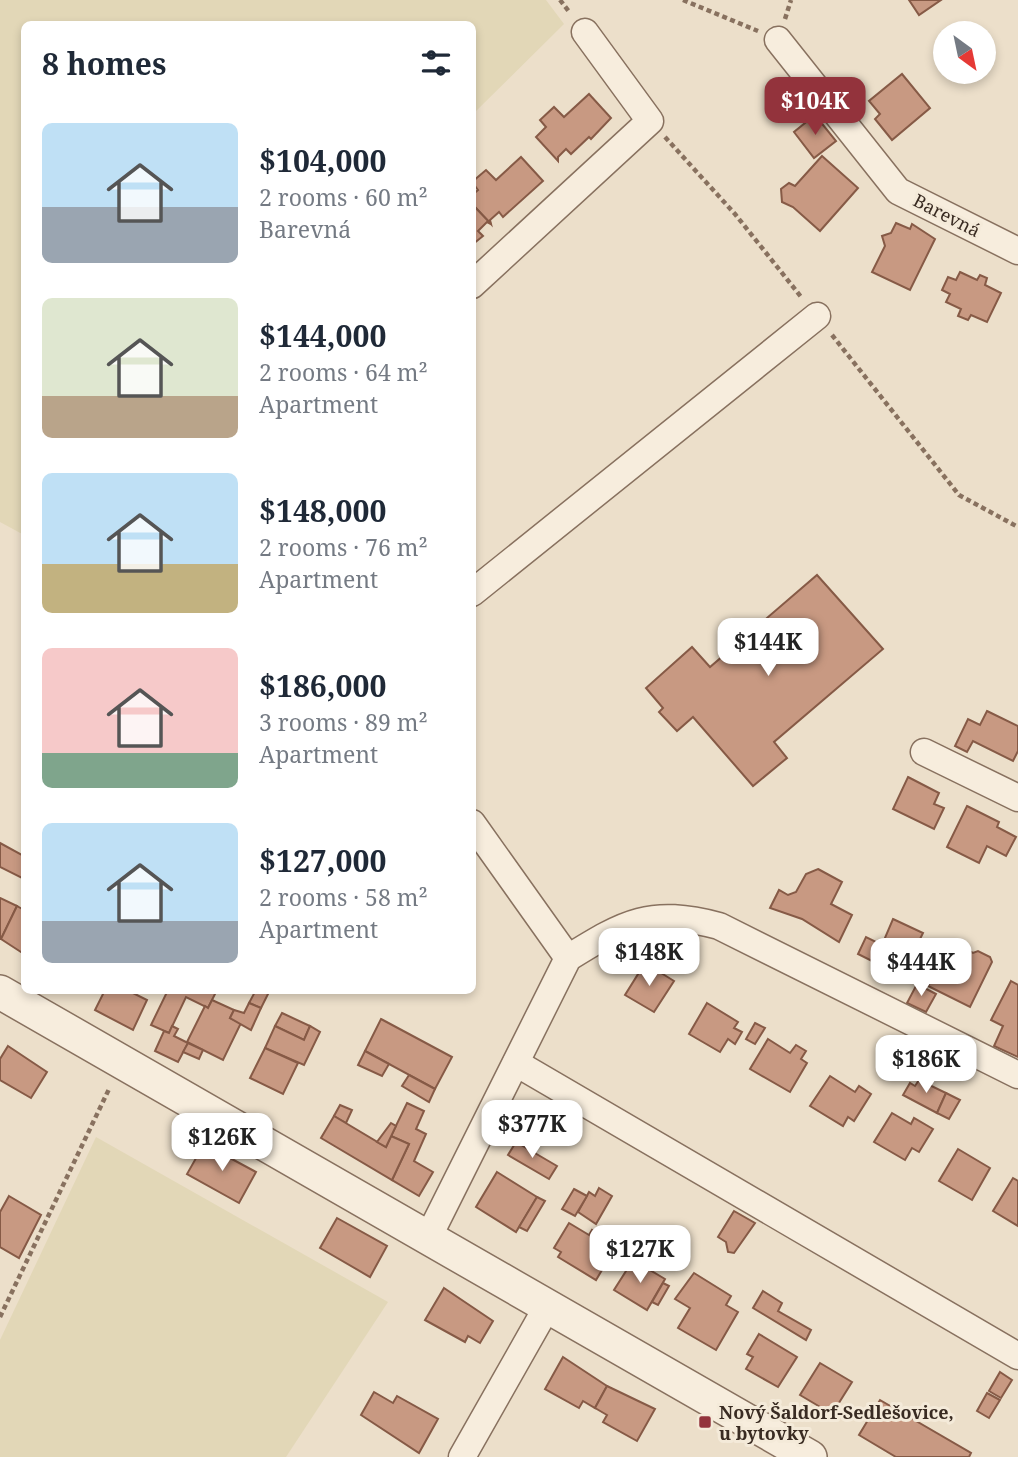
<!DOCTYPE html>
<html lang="en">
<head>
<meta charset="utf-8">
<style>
  body { margin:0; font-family:"Noto Serif",serif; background:#f6f6f7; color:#1f2937; height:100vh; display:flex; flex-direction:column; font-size:26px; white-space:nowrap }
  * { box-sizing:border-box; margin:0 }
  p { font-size:23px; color:#747a83 }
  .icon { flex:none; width:38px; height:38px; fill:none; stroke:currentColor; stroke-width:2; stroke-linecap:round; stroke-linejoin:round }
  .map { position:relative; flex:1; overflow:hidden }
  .details { position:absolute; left:21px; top:21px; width:455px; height:973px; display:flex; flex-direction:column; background:#fff; border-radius:10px; box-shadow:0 4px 10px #0003 }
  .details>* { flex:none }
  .needle { width:46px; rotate:147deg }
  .controls { position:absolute; left:933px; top:21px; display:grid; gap:14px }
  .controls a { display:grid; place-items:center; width:63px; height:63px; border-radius:50%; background:#fff; box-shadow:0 4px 10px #0003; font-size:35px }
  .price { position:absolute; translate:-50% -60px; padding:0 16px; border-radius:14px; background:#fff; color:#222; font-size:23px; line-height:46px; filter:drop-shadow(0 2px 4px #0008) }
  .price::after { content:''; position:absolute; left:50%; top:42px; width:21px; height:16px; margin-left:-10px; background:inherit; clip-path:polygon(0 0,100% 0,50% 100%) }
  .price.current { background:#93333c; color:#fff }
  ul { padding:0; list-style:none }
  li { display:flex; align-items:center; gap:21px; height:175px; padding:0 21px }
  li span { display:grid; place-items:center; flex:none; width:196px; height:140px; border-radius:10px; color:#555 }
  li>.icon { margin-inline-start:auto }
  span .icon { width:84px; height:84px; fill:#fffc; stroke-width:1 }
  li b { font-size:30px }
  h2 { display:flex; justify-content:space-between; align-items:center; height:84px; padding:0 21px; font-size:30px }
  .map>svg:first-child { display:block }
  .farmland { fill:#e2d7b7 }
  .building { fill:#c89982; stroke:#865a46; stroke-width:2 }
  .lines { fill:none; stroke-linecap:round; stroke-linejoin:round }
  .minor-casing { stroke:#88715f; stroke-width:29 }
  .tertiary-casing { stroke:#88715f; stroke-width:36 }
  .path { stroke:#88715f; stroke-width:4.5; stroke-dasharray:5 3.5; stroke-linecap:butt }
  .minor { stroke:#f7eddd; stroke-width:26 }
  .tertiary { stroke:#f7eddd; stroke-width:33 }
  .poi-dot { fill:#93333c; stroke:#f4ead9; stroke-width:2.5 }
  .labels { text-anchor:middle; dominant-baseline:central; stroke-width:6; stroke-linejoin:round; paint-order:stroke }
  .street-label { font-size:18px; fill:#392b22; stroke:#f4ead9 }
  .poi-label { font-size:18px; font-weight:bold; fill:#392b22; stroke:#f4ead9; text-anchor:start }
</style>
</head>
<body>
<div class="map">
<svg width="1018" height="1457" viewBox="0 0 1018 1457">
  <rect width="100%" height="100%" fill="#ecdfca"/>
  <g class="farmland">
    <path d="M0,0H546L564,24L473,114L472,24H24V535L0,522Z"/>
    <path d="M96,1137L388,1302L286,1457H0V1340Z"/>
  </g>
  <g class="building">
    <path d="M909,0H941L919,15Z"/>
    <path d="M902,74L930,108L892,140L875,119L880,114L869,101Z"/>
    <path d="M589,94L611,118L591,139L589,137L571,154L566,149L558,157V161L536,137L546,127L540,120L554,107L564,117Z"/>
    <path d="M815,115L836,141L814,158L794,132Z"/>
    <path d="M822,156L858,188L820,231L793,207L782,202L781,189L789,183L795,186Z"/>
    <path d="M521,157L543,181L503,217L499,212L490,220L491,224L472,204V195L478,190L472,182L486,170L496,180Z"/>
    <path d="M472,204L491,224L487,222L478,231L483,236L472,245Z"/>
    <path d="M896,223L910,229L912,224L935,239L910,290L872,272L885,246L882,236L891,233Z"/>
    <path d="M960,272L977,280L980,275L987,278L985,285L1001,293L987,322L971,315L968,320L958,316L961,309L946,302L950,294L942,290L948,277L956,280Z"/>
    <path d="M817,575L883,649L774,742L787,758L753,786L693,717L677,731L659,712L663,708L646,688L692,647L710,667Z"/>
    <path d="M987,711L1018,726V751L1013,761L973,741L967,752L955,746L968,719L980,725Z"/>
    <path d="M908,777L939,793L934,804L944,808L934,829L893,809Z"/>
    <path d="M967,806L999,822L997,827L1016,837L1006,856L987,846L979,863L947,847Z"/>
    <path d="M0,843L24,856V879L0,867Z"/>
    <path d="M818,869L842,882L831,904L852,915L839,942L802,919L770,908L779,890L788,895L796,892L806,874Z"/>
    <path d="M0,898L17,906L1,939H0Z"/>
    <path d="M17,906L24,910V954L1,939Z"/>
    <path d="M893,919L923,933L902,976L858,954L866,937L882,945Z"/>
    <path d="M950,941L973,953L978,951L990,957L992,962L970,1007L928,986Z"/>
    <path d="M645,963L674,981L654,1012L625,995Z"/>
    <path d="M1011,981L1018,985V1057L994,1046L1003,1026L991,1020Z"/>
    <path d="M917,984L936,994L926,1012L907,1003Z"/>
    <path d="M105,990H127L147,1000L133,1030L95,1010Z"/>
    <path d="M168,990H217L208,1008L186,997L169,1033L151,1025Z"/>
    <path d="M256,990H270L261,1008L249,1003Z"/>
    <path d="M212,1000L234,1010L230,1018L241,1023L223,1060L187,1042L205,1006L208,1008Z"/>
    <path d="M249,1003L261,1008L251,1030L230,1018L234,1010L244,1013Z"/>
    <path d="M707,1003L738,1022L734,1028L742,1032L735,1044L728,1039L720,1052L689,1034Z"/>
    <path d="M282,1013L310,1026L304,1040L275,1026Z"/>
    <path d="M381,1019L452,1057L435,1089L365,1051Z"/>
    <path d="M755,1023L765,1028L755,1044L746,1039Z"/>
    <path d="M172,1026L178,1029L174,1036L188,1043L178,1062L155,1051L164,1031L169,1033Z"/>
    <path d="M275,1026L304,1040L310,1026L320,1032L304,1065L265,1048Z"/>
    <path d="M768,1039L790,1053L796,1045L806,1051L801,1059L807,1063L790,1092L750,1069Z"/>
    <path d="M188,1043L203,1050L199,1059L183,1052Z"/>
    <path d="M8,1046L47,1072L31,1098L0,1080V1059Z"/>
    <path d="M265,1048L298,1063L283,1094L250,1078Z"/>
    <path d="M365,1051L389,1064L382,1076L358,1065Z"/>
    <path d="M409,1075L435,1089L429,1102L402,1086Z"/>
    <path d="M830,1076L855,1092L859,1086L871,1094L854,1121L848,1117L843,1126L810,1106Z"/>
    <path d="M919,1080L946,1093L937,1113L903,1095L910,1083L915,1086Z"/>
    <path d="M946,1093L960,1100L949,1119L937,1113Z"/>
    <path d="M407,1103L424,1111L416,1129L426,1134L414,1161L433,1172L419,1196L392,1180L409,1144L391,1136Z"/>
    <path d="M340,1105L352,1110L346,1123L334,1116Z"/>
    <path d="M892,1113L911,1124L914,1118L933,1129L919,1152L912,1148L905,1160L874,1142Z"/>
    <path d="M334,1116L386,1147L391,1136L409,1144L392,1180L321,1138Z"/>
    <path d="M391,1123L396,1126L386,1147L377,1142Z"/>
    <path d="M516,1142L557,1166L549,1179L508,1155Z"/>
    <path d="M204,1144L256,1172L239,1203L187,1174Z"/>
    <path d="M958,1149L990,1168L972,1200L939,1181Z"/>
    <path d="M497,1172L537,1197L516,1232L476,1207Z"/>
    <path d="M1013,1178L1018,1181V1226L993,1211Z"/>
    <path d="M599,1188L612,1196L596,1224L578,1212L589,1192L595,1196Z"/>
    <path d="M574,1189L587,1196L575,1216L562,1209Z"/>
    <path d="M9,1196L41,1215L19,1258L0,1247V1212Z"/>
    <path d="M537,1197L545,1201L527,1231L519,1227Z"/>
    <path d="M734,1211L755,1223L734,1253L728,1252L726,1242L718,1237Z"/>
    <path d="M337,1218L387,1246L370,1277L320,1248Z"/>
    <path d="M569,1223L589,1235L592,1230L603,1237L600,1241L614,1250L596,1280L558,1257L561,1252L554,1248Z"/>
    <path d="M633,1260L665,1279L647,1310L614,1290Z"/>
    <path d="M694,1273L731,1296L726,1305L738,1312L716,1350L678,1328L690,1308L675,1299Z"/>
    <path d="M663,1283L669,1286L658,1305L652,1302Z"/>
    <path d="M444,1288L493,1321L480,1343L468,1336L465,1342L425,1320Z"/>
    <path d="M763,1291L782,1303L778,1311L811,1330L806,1340L753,1308Z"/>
    <path d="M759,1334L797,1357L778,1387L746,1369L753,1357L747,1354Z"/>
    <path d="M563,1357L607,1386L595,1408L583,1401L579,1408L545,1389Z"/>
    <path d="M820,1363L852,1382L832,1414L800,1395Z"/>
    <path d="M1000,1372L1012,1380L1001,1398L989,1391Z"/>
    <path d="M607,1386L655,1409L637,1441L603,1422L607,1415L595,1408Z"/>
    <path d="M374,1392L393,1403L397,1396L438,1419L419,1453L361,1415Z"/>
    <path d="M987,1393L1000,1400L989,1418L977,1411Z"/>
    <path d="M880,1400L971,1453L969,1457H896L859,1435Z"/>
  </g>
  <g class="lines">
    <g class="minor-casing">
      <g id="minor">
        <path d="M778,40L898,191L1018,251"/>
        <path d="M472,285L650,121L585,32"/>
        <path d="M472,593L817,316"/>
        <path d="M924,752L1018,798"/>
        <path d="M472,823L568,958"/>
        <path d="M516,1063L1018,1356"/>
        <path d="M428,1238L568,958C626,922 650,908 719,926L1018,1075"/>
        <path d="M462,1457L547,1307"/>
      </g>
    </g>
    <g class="tertiary-casing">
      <path id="tertiary" d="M0,992L810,1457"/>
    </g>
    <g class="path">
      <path d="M560,0L570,13"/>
      <path d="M683,0L758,31"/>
      <path d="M785,19L791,0"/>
      <path d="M665,137L735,214L802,298"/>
      <path d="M832,335L959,495L1018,527"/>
      <path d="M0,1317L110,1087"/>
    </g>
    <use href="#minor" class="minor"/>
    <use href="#tertiary" class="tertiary"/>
  </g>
  <rect class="poi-dot" x="698" y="1415" width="14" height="14" rx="3.5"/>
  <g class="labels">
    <g class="street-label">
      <text transform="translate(947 215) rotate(27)">Barevná</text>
    </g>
    <g class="poi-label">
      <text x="719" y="1412">Nový Šaldorf-Sedlešovice,<tspan x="719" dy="21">u bytovky</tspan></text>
    </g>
  </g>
</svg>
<div class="controls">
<a><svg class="needle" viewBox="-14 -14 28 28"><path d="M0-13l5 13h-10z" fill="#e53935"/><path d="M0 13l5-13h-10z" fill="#747a83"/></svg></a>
</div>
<b class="price current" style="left:815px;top:137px">$104K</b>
<b class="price" style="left:768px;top:678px">$144K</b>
<b class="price" style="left:649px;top:988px">$148K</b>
<b class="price" style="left:921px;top:998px">$444K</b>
<b class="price" style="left:926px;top:1095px">$186K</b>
<b class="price" style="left:532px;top:1160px">$377K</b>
<b class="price" style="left:222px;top:1173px">$126K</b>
<b class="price" style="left:640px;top:1285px">$127K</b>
<section class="details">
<h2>8 homes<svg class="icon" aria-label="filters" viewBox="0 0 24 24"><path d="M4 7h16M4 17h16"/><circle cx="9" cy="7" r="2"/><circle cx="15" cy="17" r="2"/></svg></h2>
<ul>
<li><span style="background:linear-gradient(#bfe0f5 60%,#9aa5b1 0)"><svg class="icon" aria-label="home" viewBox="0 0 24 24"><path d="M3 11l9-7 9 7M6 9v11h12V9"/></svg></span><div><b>$104,000</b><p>2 rooms · 60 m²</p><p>Barevná</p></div></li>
<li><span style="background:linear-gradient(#dfe7d0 70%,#b9a48a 0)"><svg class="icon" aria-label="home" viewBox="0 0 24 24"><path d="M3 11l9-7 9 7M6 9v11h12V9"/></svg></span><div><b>$144,000</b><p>2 rooms · 64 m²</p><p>Apartment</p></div></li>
<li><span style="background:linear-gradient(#bfe0f5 65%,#c2b280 0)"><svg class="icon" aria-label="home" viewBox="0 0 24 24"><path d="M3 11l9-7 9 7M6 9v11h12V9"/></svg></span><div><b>$148,000</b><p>2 rooms · 76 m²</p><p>Apartment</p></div></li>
<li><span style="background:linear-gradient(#f6c9c9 75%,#7fa58c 0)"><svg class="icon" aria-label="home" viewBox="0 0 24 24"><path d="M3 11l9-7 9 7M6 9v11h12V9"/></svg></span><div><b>$186,000</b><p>3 rooms · 89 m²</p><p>Apartment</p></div></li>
<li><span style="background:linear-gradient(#bfe0f5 70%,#9aa5b1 0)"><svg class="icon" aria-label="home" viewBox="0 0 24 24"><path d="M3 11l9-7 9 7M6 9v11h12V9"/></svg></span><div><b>$127,000</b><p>2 rooms · 58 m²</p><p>Apartment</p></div></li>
</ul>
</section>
</div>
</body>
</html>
